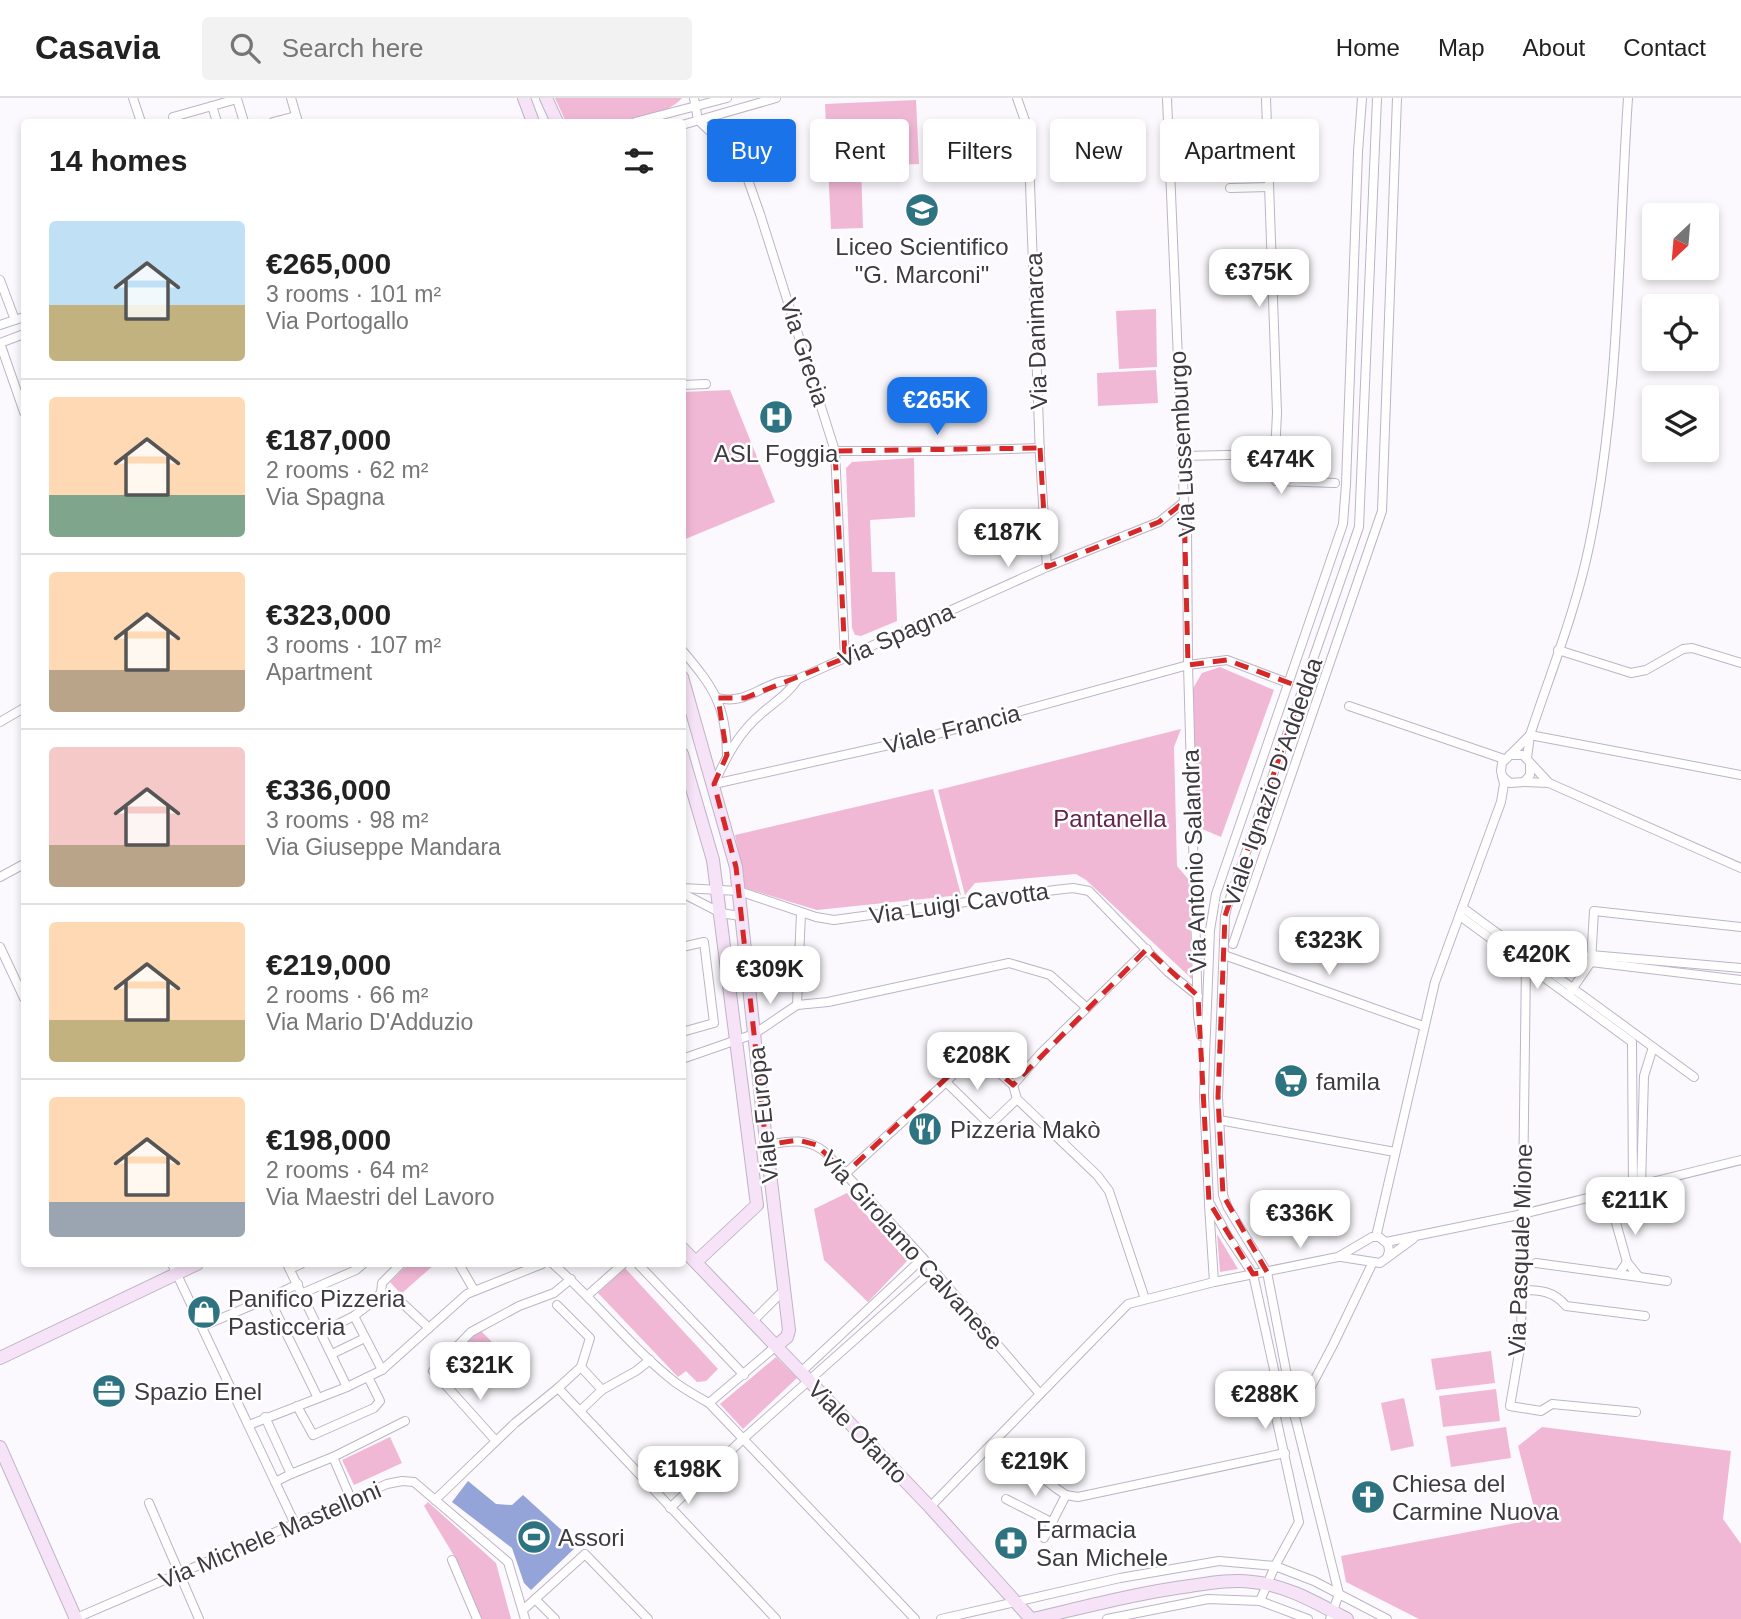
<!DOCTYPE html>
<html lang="en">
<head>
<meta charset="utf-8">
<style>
  body { margin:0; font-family:Arial,sans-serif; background:#f2f2f2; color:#222; height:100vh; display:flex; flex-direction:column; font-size:26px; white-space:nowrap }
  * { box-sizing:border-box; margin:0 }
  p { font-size:23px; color:#767676 }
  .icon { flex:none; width:38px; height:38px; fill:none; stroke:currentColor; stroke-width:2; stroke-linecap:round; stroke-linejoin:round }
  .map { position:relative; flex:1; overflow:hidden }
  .sheet { position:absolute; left:21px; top:21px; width:665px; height:1148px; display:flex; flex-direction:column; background:#fff; border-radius:7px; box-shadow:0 4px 10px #0003 }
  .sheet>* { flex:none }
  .banner { position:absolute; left:707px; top:21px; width:665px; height:63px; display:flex; gap:14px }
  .needle { width:46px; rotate:206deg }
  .buttons { position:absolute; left:1642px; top:105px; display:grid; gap:14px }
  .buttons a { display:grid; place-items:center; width:77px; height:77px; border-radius:7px; background:#fff; box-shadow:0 4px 10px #0003; font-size:35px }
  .price { position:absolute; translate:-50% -60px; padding:0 16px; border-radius:14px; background:#fff; color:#222; font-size:23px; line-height:46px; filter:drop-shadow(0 2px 4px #0008) }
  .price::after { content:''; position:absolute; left:50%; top:42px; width:21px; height:16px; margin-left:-10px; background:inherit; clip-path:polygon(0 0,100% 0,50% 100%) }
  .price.current { background:#1a73e8; color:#fff }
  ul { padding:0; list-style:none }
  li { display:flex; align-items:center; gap:21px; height:175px; padding:0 28px }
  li+li { border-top:2px solid #e0e0e0 }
  li span { display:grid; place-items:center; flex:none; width:196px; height:140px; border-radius:7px; color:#555 }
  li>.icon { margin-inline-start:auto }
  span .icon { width:84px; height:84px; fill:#fffc; stroke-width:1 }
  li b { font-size:30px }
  h2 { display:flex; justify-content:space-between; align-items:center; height:84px; padding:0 28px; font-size:30px }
  .pill { padding:0 24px; border-radius:7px; background:#fff; box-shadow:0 4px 10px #0003; font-size:24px; line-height:63px }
  .pill.current { background:#1a73e8; color:#fff }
  header { display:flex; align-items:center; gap:42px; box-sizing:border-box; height:98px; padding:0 35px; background:#fff; border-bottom:2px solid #e0e0e0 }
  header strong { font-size:33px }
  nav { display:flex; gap:38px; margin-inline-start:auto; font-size:24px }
  .search { width:490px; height:63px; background:#f2f2f2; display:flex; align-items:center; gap:18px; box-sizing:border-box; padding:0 24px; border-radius:7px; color:#767676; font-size:26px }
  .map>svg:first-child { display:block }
  .green { fill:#f1b8d6 }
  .water { fill:#94a4d8 }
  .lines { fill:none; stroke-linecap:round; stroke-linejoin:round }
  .street-casing { stroke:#bdb4c6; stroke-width:10 }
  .secondary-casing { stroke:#bdb4c6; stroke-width:14 }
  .street { stroke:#fff; stroke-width:8 }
  .secondary { stroke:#f7e3f7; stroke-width:12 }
  .marked { fill:none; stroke:#d62828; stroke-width:5; stroke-dasharray:14 9; stroke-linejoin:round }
  .labels { text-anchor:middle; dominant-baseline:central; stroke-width:5; stroke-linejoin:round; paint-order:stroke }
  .poi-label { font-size:24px; fill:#3e3a42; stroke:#fff; text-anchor:start }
  .street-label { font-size:24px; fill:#3e3a42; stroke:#fff }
  .park-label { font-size:24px; fill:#65224b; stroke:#fff }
</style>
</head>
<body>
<header>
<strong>Casavia</strong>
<div class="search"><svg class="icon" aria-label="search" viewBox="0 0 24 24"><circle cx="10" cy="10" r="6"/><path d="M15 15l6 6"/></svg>Search here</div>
<nav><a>Home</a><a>Map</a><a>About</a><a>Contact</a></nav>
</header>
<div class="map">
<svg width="1741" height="1521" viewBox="0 0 1741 1521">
  <rect width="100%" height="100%" fill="#fbf9fd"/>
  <g class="green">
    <path d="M555,0H682C659,26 598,25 566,24Z"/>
    <path d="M916,2L919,66L861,68L863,130L831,131L825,6Z"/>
    <path d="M1156,211L1157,269L1119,271L1116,213Z"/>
    <path d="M1156,272L1158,305L1098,308L1097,275Z"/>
    <path d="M730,292L775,404L683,442V294Z"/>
    <path d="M914,360L915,419L870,422L872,474H895L897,523L861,538L855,537L852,530L846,370L852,364Z"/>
    <path d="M1220,569L1274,592L1221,739L1195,728L1192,592L1202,575Z"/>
    <path d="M1181,631L1174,649L1177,768L1189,782L1192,881L1086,782L1076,776L975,785L965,797L938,692Z"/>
    <path d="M933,691L961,797L817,812L745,790L735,737Z"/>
    <path d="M847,1095L907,1163L868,1204L824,1162L814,1111Z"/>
    <path d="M1217,1136L1238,1171L1220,1174Z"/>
    <path d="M409,1166H435L401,1196L390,1184Z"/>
    <path d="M625,1170L718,1271L706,1283L697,1284L686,1273L678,1279L598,1195Z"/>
    <path d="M480,1232L494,1246L470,1269L457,1255Z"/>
    <path d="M1491,1253L1495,1285L1436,1292L1431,1261Z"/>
    <path d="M776,1259L797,1280L743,1331L720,1306Z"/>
    <path d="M1496,1291L1500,1323L1443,1329L1439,1298Z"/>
    <path d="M1404,1300L1414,1348L1391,1353L1381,1305Z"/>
    <path d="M1506,1329L1511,1360L1451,1369L1446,1338Z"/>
    <path d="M1542,1329L1731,1353L1723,1421L1741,1446V1521H1419L1346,1484L1341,1458L1537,1421L1518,1348Z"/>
    <path d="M390,1339L402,1365L354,1387L342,1362Z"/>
    <path d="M428,1404L496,1465L511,1521H481L459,1466L424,1408Z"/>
  </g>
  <path class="water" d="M468,1383L496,1406L512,1407L523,1397L578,1447L531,1492L524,1485L512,1450L452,1404Z"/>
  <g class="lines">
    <g class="street-casing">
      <g id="street">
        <path d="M133,0L141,24"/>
        <path d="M291,0L298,24"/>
        <path d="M694,0L698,22L741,62L760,116L835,353L845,560"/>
        <path d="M1017,0L1028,31L1040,358L1047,469"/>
        <path d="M1167,0L1184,404L1187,427L1188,567L1198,918L1201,938"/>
        <path d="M175,24L173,19L212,8"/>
        <path d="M217,24L212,8L237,1L244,24"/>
        <path d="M273,24L296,18"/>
        <path d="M635,24L727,0"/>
        <path d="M682,27L776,0"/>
        <path d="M1230,90L1269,89"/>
        <path d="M0,182L15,222"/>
        <path d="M0,227L24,219"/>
        <path d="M0,245L24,314"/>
        <path d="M0,245L24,236"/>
        <path d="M682,287L706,286"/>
        <path d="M835,353H940L1040,350"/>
        <path d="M1275,356L1276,383L1335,385"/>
        <path d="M1182,358L1275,356L1277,315L1266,0"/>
        <path d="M682,552C714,590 726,607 727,657"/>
        <path d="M1558,552L1631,575L1646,572L1683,551L1692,550L1741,565"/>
        <path d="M718,600C741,606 754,593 776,585C782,582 791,582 798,581L1047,469L1159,424L1184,404"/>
        <path d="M1349,608L1504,661"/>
        <path d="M0,624L24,610"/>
        <path d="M1530,637L1741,677"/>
        <path d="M1510,657H1523L1549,685"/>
        <path d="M1527,660L1530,637C1551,574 1577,509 1590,444C1620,297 1618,149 1628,0"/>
        <path d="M1502,678L1510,685L1524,684L1530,677V666"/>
        <path d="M1524,684L1549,685L1741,770"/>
        <path d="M714,686L934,637L1188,567L1227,562L1288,585"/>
        <path d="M714,686C726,659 739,634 762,615C776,603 788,596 798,581"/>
        <path d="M0,779L24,766"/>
        <path d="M682,790L739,793L816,819L834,822L1055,792L1073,790L1089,793L1168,874L1198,898"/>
        <path d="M682,795L721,815L740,818"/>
        <path d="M1463,810L1694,979"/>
        <path d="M1460,818L1632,944L1633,1090"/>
        <path d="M1233,846L1382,413L1397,0"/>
        <path d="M0,849L24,900"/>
        <path d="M682,849L704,844L714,925L682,934"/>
        <path d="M1224,857L1423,928"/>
        <path d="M1591,857L1741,870"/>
        <path d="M1591,864L1741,882"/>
        <path d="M1526,867L1521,1244L1510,1308L1541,1313L1552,1306L1636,1314"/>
        <path d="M1571,893L1591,864L1594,813L1741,829"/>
        <path d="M797,907L828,904L1009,865L1050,877L1087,910"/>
        <path d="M682,961L754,936L797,907L801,815"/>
        <path d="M1013,987L1041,955L1147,851"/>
        <path d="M1017,1001L990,1027L946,984L975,953L1013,987L1017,1001L1097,1077L1109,1093L1145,1201"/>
        <path d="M1219,1022L1395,1054"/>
        <path d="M766,1047C789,1043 807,1039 826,1055L923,1160L1040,1296"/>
        <path d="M845,1076L946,984"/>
        <path d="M1641,1088L1644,978L1653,949"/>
        <path d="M1608,1096L1627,1164L1619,1176"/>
        <path d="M1209,1107L1214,1184"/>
        <path d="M1376,1139L1435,884L1501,704L1504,686L1501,673L1502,665L1528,639"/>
        <path d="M1386,1144L1523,1116L1741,1062"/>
        <path d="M1341,1159L1380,1165L1413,1141"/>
        <path d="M1536,1165L1639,1179L1627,1164"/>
        <path d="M172,1166L295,1426"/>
        <path d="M287,1166L347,1289"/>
        <path d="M459,1166L474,1192"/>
        <path d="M553,1166C596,1203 631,1250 676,1285C686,1292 698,1299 709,1305L915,1521"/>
        <path d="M638,1166L744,1277"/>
        <path d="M290,1171L301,1166"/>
        <path d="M1639,1179L1667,1183"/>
        <path d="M1522,1192C1540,1192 1554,1193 1566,1208L1645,1218"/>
        <path d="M303,1195L356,1172L363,1166"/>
        <path d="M381,1195L399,1202L429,1230"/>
        <path d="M588,1197L623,1166"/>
        <path d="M269,1200L298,1186"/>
        <path d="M557,1207L590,1240L581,1269"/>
        <path d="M354,1218L382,1272"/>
        <path d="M753,1223L783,1193"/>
        <path d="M203,1228L269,1200L318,1300"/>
        <path d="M322,1234L354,1218L367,1208L381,1195L382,1185L401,1166"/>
        <path d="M332,1256L365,1240"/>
        <path d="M800,1275L923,1160"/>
        <path d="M602,1292L636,1273L650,1262"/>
        <path d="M709,1305L776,1248"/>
        <path d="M297,1308L313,1337L374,1310L380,1303L368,1279"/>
        <path d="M581,1312L602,1292L581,1269L558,1290L776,1521"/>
        <path d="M265,1319L291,1376L275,1384"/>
        <path d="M1295,1319L1333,1247L1372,1166"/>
        <path d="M249,1327L347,1289L382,1272L467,1196L542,1166"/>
        <path d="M496,1343L433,1273L471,1234L519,1208L554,1195L571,1181"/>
        <path d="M996,1343L1057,1391L1066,1397L1078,1399L1285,1355"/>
        <path d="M291,1376L333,1359"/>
        <path d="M351,1401L333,1359L405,1323"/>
        <path d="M1006,1401L1051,1424"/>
        <path d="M435,1402L515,1325L558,1290"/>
        <path d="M149,1405L199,1521"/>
        <path d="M930,1409L1128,1206L1214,1184L1338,1159L1372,1139H1379L1388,1146L1389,1153L1387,1160"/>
        <path d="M670,1410L743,1341L932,1173"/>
        <path d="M1044,1440L1066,1397"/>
        <path d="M452,1462L477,1521"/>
        <path d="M535,1501L555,1521"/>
        <path d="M1260,1503L1275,1468L1299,1424L1271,1296L1275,1276L1253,1176L1227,1137L1209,1104L1204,998L1205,958L1210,832L1216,796L1343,426L1346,386L1358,54L1362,0"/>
        <path d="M523,1512L585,1456L648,1521"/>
        <path d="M74,1521L387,1386L402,1383L414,1384L508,1464L525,1521"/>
        <path d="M941,1521L1120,1480L1219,1463L1275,1468L1314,1483L1387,1521"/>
        <path d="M1107,1521L1208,1501L1260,1503L1308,1521"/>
        <path d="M1330,1521L1339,1496L1295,1319L1267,1174L1228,1110L1223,1097L1218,999L1225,818L1227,809L1359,429L1377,0"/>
      </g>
    </g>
    <g class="secondary-casing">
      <g id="secondary">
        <path d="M524,0L533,24"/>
        <path d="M546,0L557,24"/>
        <path d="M682,579L736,769L762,1009L789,1232L787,1239L776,1248"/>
        <path d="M682,656L713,762L757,1107L696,1164"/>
        <path d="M682,1150L930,1409L1031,1521"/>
        <path d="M0,1260L197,1166"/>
        <path d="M0,1349L76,1521"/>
        <path d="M1033,1521C1085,1509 1137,1495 1190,1488C1210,1485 1232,1481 1253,1484C1287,1487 1318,1506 1347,1521"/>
      </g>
    </g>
    <use href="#street" class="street"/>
    <use href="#secondary" class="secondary"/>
  </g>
  <path class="marked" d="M1040,350L1047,469L1159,424L1184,404L1188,567L1227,562L1303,590L1225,818L1218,999L1223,1097L1267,1174L1253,1176L1209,1104L1198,898L1147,851L1013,987L975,953L845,1076L817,1047L798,1042L766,1047L736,769L714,686L727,657L718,600H745L845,560L835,353Z"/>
  <defs>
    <g id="school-disc" transform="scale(1.75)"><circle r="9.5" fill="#2e7382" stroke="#fff"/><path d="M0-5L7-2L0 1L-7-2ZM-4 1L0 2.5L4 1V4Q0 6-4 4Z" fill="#fff"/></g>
    <g id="hospital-disc" transform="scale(1.75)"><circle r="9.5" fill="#2e7382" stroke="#fff"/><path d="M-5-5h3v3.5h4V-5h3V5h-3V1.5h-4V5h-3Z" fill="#fff"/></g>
    <g id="supermarket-disc" transform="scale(1.75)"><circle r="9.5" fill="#2e7382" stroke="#fff"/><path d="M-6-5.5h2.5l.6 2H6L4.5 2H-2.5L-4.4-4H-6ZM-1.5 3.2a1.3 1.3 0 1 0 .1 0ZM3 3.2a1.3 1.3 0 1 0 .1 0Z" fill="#fff"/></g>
    <g id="restaurant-disc" transform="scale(1.75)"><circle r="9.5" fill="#2e7382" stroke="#fff"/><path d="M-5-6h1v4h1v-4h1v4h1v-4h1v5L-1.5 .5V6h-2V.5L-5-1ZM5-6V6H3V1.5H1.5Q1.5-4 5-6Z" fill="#fff"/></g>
    <g id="shop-disc" transform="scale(1.75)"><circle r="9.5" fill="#2e7382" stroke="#fff"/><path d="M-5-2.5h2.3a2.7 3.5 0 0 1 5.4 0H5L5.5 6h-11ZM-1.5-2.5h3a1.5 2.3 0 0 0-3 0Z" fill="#fff"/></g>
    <g id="office-disc" transform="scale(1.75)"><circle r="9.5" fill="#2e7382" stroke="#fff"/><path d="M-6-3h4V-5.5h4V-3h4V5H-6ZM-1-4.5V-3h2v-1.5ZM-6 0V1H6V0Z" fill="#fff"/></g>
    <g id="church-disc" transform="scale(1.75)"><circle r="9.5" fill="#2e7382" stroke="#fff"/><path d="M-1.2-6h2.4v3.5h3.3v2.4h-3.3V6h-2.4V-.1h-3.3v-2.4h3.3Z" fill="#fff"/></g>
    <g id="stadium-disc" transform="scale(1.75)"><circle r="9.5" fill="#2e7382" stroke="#fff"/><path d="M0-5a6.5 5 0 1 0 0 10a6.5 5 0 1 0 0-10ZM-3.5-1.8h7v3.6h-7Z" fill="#fff"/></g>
    <g id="pharmacy-disc" transform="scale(1.75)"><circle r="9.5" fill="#2e7382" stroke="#fff"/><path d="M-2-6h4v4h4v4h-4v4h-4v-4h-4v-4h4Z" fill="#fff"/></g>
  </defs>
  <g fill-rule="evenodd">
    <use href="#school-disc" x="922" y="112"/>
    <use href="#hospital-disc" x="776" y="319"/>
    <use href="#supermarket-disc" x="1291" y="983"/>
    <use href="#restaurant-disc" x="925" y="1031"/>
    <use href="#shop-disc" x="204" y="1214"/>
    <use href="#office-disc" x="109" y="1293"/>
    <use href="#church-disc" x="1368" y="1399"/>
    <use href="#stadium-disc" x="534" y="1439"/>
    <use href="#pharmacy-disc" x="1011" y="1445"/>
  </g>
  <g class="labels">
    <g class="poi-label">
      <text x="922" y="148" text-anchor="middle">Liceo Scientifico<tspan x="922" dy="28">"G. Marconi"</tspan></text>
      <text x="776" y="355" text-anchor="middle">ASL Foggia</text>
      <text x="1316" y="983">famila</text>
      <text x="950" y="1031">Pizzeria Makò</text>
      <text x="228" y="1200">Panifico Pizzeria<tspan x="228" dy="28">Pasticceria</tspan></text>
      <text x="134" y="1293">Spazio Enel</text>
      <text x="1392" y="1385">Chiesa del<tspan x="1392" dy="28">Carmine Nuova</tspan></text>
      <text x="1036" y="1431">Farmacia<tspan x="1036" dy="28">San Michele</tspan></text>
      <text x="558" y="1439">Assori</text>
    </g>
    <g class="street-label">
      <text transform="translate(1036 233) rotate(-92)">Via Danimarca</text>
      <text transform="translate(805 254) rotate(72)">Via Grecia</text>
      <text transform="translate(1182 346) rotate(-93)">Via Lussemburgo</text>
      <text transform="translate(896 537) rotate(-24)">Via Spagna</text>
      <text transform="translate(952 631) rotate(-14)">Viale Francia</text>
      <text transform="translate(1272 684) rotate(-71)">Viale Ignazio D'Addedda</text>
      <text transform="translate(1194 763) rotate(-92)">Via Antonio Salandra</text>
      <text transform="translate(959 805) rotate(-8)">Via Luigi Cavotta</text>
      <text transform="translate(763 1017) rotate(-96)">Viale Europa</text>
      <text transform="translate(912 1152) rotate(48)">Via Girolamo Calvanese</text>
      <text transform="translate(1520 1152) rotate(-88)">Via Pasquale Mione</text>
      <text transform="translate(858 1334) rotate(46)">Viale Ofanto</text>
      <text transform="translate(270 1437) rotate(-23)">Via Michele Mastelloni</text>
    </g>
    <g class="park-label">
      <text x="1110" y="720">Pantanella</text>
    </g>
  </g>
</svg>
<div class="buttons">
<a><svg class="needle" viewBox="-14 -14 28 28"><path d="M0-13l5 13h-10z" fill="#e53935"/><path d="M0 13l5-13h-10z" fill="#767676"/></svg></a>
<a><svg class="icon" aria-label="locate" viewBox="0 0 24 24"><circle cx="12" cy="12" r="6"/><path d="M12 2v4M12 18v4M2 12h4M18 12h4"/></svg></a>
<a><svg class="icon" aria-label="layers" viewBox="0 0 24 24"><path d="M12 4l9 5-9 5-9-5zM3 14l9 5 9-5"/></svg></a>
</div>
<b class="price" style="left:1259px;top:211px">€375K</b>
<b class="price current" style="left:937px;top:339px">€265K</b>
<b class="price" style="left:1281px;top:398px">€474K</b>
<b class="price" style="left:1008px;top:471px">€187K</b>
<b class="price" style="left:1329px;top:879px">€323K</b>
<b class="price" style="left:1537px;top:893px">€420K</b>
<b class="price" style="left:770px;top:908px">€309K</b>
<b class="price" style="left:977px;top:994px">€208K</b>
<b class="price" style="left:1635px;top:1139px">€211K</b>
<b class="price" style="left:1300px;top:1152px">€336K</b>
<b class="price" style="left:480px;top:1304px">€321K</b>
<b class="price" style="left:1265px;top:1333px">€288K</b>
<b class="price" style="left:1035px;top:1400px">€219K</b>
<b class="price" style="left:688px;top:1408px">€198K</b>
<div class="banner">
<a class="pill current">Buy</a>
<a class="pill">Rent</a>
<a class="pill">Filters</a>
<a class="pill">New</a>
<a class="pill">Apartment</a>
</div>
<section class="sheet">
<h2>14 homes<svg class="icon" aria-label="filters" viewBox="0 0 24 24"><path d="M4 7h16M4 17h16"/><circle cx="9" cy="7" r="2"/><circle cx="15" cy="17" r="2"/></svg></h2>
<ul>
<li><span style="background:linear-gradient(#bfe0f5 60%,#c2b280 0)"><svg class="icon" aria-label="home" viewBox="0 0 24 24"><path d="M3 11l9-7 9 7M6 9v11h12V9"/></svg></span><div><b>€265,000</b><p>3 rooms · 101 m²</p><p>Via Portogallo</p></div></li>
<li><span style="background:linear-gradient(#ffd9b3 70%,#7fa58c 0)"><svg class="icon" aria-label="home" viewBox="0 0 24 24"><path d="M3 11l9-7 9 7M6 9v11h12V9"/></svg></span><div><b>€187,000</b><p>2 rooms · 62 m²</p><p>Via Spagna</p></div></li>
<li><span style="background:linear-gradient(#ffd9b3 70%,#b9a48a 0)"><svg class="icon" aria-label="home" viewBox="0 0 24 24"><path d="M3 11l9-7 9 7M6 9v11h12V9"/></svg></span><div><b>€323,000</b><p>3 rooms · 107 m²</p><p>Apartment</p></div></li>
<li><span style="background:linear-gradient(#f6c9c9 70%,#b9a48a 0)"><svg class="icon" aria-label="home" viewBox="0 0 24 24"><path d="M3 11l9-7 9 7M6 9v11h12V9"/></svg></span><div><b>€336,000</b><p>3 rooms · 98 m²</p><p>Via Giuseppe Mandara</p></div></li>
<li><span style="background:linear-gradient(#ffd9b3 70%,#c2b280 0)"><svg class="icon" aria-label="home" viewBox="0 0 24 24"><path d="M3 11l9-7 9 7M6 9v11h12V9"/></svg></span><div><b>€219,000</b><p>2 rooms · 66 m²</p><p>Via Mario D'Adduzio</p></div></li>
<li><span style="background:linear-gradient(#ffd9b3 75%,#9aa5b1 0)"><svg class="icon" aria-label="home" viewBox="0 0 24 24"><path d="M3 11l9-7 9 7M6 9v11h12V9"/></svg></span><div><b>€198,000</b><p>2 rooms · 64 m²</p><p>Via Maestri del Lavoro</p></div></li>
</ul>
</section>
</div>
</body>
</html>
